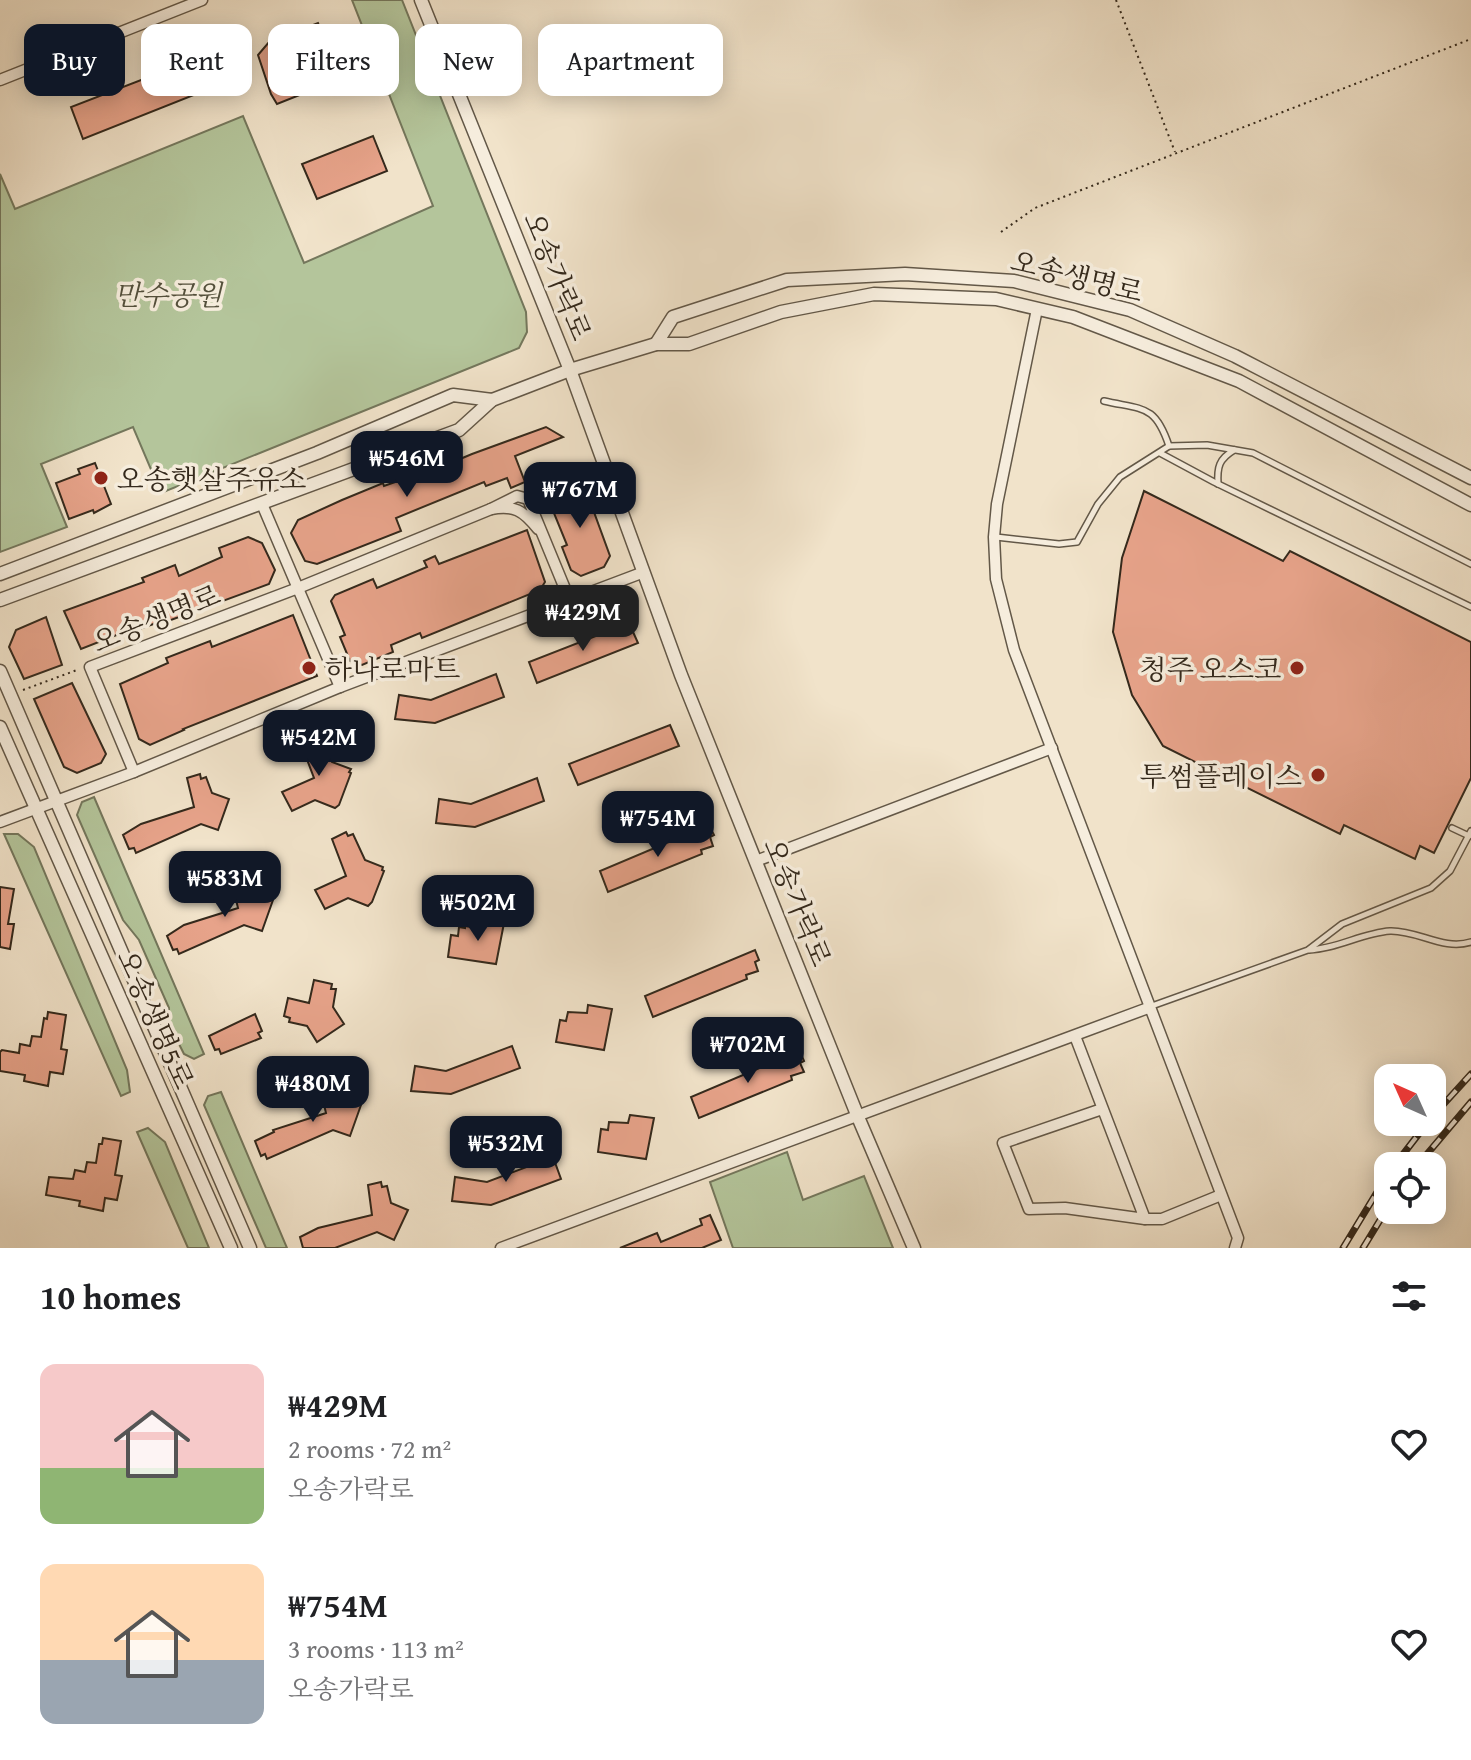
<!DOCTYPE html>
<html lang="en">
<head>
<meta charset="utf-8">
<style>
  body { margin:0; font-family:"Gentium Book Plus","Noto Serif KR",serif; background:#f6f6f6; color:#202124; height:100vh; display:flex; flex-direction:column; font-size:30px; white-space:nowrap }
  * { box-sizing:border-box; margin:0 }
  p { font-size:26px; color:#757577 }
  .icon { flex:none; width:44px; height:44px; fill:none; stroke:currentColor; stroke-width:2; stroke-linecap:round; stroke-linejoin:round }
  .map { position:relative; height:1248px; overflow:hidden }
  .sheet { display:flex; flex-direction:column; background:#fff; flex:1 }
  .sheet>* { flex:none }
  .hud { position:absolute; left:24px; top:24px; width:800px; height:72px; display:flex; gap:16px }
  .needle { width:52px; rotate:315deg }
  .controls { position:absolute; left:1374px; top:1064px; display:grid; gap:16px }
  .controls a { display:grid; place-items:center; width:72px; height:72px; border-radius:16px; background:#fff; box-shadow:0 4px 20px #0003; font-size:40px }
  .price { position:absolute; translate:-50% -68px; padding:0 18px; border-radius:16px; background:#111827; color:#fff; font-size:26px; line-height:52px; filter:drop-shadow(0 2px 4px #0008) }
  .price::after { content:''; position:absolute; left:50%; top:48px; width:24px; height:18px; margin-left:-12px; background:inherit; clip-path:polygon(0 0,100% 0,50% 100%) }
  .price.selected { background:#222; color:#fff }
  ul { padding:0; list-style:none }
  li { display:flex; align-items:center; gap:24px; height:200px; padding:0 40px }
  li span { display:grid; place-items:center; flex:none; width:224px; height:160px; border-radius:16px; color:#555 }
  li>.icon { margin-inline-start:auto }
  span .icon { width:96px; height:96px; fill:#fffc; stroke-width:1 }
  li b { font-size:34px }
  h2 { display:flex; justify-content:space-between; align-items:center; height:96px; padding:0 40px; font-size:34px }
  .tag { padding:0 28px; border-radius:16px; background:#fff; box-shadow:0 4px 20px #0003; font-size:28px; line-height:72px }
  .tag.selected { background:#111827; color:#fff }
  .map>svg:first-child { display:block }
  .green { fill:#b4c59b; stroke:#74775c; stroke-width:2 }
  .building { fill:#e7a38a; stroke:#34291c; stroke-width:2 }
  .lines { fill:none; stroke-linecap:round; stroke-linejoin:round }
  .service-casing { stroke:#635848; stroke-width:8 }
  .minor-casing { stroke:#635848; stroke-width:13 }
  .tertiary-casing { stroke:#635848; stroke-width:15 }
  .path { stroke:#34291c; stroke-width:2; stroke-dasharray:2 4; stroke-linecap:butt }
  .service { stroke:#f6eddd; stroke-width:5 }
  .minor { stroke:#f6eddd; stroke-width:10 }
  .tertiary { stroke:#f6eddd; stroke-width:12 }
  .rail-casing { stroke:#34291c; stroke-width:7 }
  .rail { stroke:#f6eddd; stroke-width:4; stroke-dasharray:12; stroke-linecap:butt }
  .poi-dot { fill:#8f2418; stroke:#f6eddd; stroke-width:3 }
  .labels { text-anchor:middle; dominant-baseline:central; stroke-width:7; stroke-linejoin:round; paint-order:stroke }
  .street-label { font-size:28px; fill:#34291c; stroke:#f6eddd }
  .park-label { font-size:28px; font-style:italic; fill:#54503c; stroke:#f6eddd }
  .poi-label { font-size:28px; fill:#34291c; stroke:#f6eddd; text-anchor:start }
</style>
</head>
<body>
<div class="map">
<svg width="1471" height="1248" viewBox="0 0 1471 1248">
  <rect width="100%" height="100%" fill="#f1e3ca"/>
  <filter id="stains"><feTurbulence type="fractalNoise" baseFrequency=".0025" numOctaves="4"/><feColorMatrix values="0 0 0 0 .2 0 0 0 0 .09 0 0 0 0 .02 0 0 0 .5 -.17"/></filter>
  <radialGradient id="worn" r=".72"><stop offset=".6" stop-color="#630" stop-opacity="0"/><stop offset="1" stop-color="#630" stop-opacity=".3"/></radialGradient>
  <g class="green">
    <path d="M352,0H402L526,312L527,332L519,348L161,493L133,427L41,464L67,527L0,552V174L15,209L243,116L304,263L433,206Z"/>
    <path d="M94,797L204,1054L194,1059L184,1054L169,1024V1008L139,940L123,920L77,815L82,802Z"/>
    <path d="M4,834H18L34,847L127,1070L130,1092L121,1096Z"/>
    <path d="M221,1092L287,1248H266L204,1105L208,1096Z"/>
    <path d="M148,1128L165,1142L209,1248H188L137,1132Z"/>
    <path d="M787,1152L803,1200L864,1176L893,1248H733L710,1182Z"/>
  </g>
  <g class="building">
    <path d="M318,23L340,79L277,104L271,94L258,55L269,42Z"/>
    <path d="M211,53L224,83L83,139L71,107Z"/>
    <path d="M373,136L387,171L317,199L302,164Z"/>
    <path d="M546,427L563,437L515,456L525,482L511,488L507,478L486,486L484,482L396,518L401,531L317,564L305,561L291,533L298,520L342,500L383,483L384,486L421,473L422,475L472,454Z"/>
    <path d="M95,463L111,504L94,513L93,510L69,519L56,483L80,474L78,469Z"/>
    <path d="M583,482L610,556L604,567L581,576L571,570L562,547L567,545L547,496Z"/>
    <path d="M1144,491L1283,561L1290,551L1471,642V778L1434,853L1420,846L1415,859L1344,825L1340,834L1163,746L1132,695L1113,632L1122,558Z"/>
    <path d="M527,530L545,582L540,590L422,638L420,633L391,645L393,652L362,665L350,661L340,637L345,635L331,601L335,595L373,579L377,588L427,567L424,561L435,556L439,564Z"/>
    <path d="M248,537L262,543L275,570L269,584L160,624L159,622L120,636L119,634L81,649L64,611L144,582L142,578L175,565L179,576L222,557L219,548Z"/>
    <path d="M293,615L317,676L183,729L184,730L150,745L139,739L120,684L168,663L166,658L210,641L212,647Z"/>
    <path d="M46,617L62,665L24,679L9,647L16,630Z"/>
    <path d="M629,623L638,643L537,683L529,662Z"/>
    <path d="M496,674L504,697L435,723L395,719L399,695L431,700Z"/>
    <path d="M72,683L106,754L101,763L77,773L64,767L34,699Z"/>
    <path d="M670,725L679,746L578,785L569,764Z"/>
    <path d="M314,734L316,738L321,736L332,762L351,769L349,772L351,773L339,805L335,808L315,800L292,811L282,792L314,778L300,741Z"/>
    <path d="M200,774L201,779L206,777L212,793L229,799L218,830L201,824L136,853L134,848L129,849L123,835L141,824L194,807L187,778Z"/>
    <path d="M537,778L544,801L475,827L436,823L439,799L471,804Z"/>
    <path d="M709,825L714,835L710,837L713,846L701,850L702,854L608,892L600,871Z"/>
    <path d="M346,832L348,836L353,834L365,860L383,867L382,870L384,871L372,902L368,906L348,898L325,909L315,890L346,876L332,839Z"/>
    <path d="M244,875L245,880L250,878L255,895L273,900L262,931L244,925L179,954L177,949L173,950L167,936L184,925L238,908L231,879Z"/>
    <path d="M0,887L14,889L8,924H14L10,949L0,947Z"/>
    <path d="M479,920L504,923L496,964L448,957L451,935L458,936L459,927L465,928V926L478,928Z"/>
    <path d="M755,950L759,960L755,962L758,971L746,975L747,979L653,1017L645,996Z"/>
    <path d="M314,980L332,984L331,989H336L333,1007L344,1024L317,1042L307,1026L289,1022L290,1018L284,1016L288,998L309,1003Z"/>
    <path d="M588,1005L612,1009L604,1050L556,1042L560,1020L566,1021L568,1012L587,1013Z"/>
    <path d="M48,1012L66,1015L61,1049L67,1050L63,1074L50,1072L48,1086L24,1081L25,1075L0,1071V1052L2,1050L19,1053L20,1044L30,1046L32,1036L41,1037L44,1018L47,1019Z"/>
    <path d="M255,1014L262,1031L258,1033L261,1038L221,1054L219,1049L215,1050L209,1036Z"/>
    <path d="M512,1046L520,1068L451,1094L411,1091L415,1066L446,1071Z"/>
    <path d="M800,1051L804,1061L800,1063L804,1072L791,1076L792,1080L699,1118L691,1097Z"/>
    <path d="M332,1080L333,1085L338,1084L343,1100L361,1105L350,1136L333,1130L267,1159L265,1154L261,1156L255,1141L274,1132L273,1130L326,1113L319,1084Z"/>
    <path d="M630,1115L654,1118L646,1159L598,1152L601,1129L608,1130L609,1122L628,1123Z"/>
    <path d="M103,1138L121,1141L115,1175L122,1176L117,1200L105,1198L103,1211L79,1206L80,1201L46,1195L49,1177L73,1179L75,1170L85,1172L87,1162L96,1163L99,1144H102Z"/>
    <path d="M553,1157L561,1179L491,1205L452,1201L455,1177L487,1182Z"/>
    <path d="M381,1182L382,1187L387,1186L391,1203L408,1210L394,1240L377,1232L335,1248H303L300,1237L318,1228L372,1215L368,1185Z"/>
    <path d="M710,1215L721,1240L702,1248H620L657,1233L661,1242L702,1225L700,1219Z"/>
  </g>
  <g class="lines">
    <g class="service-casing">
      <g id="service">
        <path d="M1104,401C1143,410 1155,404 1169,446"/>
        <path d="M1160,453L1214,482L1471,607"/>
        <path d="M1218,484C1217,467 1219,459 1234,450"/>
        <path d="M996,537L1059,544L1077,542L1098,504L1120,477L1169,446L1207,445L1253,453L1471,564"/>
        <path d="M1452,828L1469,836"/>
        <path d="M1309,950C1337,949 1362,933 1390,931C1418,930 1443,951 1471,942"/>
        <path d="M1149,1007L1308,950L1342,924L1431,888L1450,871L1471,831"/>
      </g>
    </g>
    <g class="minor-casing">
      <g id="minor">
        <path d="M0,80L202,0"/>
        <path d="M1037,309L997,504L994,537L996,579L1014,650L1238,1238L1235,1248"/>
        <path d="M262,504L340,687"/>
        <path d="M538,529C523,510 514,505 491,509L517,496L528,499L570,601"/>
        <path d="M134,772L90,667L298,588L491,509"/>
        <path d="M0,822L134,772L340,687L644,572"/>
        <path d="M756,861L1052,748"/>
        <path d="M1075,1036L1145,1219L1065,1208L1029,1209L1003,1143L1102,1109"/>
        <path d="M1145,1219H1162L1221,1195"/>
        <path d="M501,1248L1148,1008"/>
      </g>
    </g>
    <g class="tertiary-casing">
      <g id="tertiary">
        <path d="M421,0L570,370L681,675L858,1117L914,1248"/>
        <path d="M656,344L673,317L787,280L905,274L1014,281L1130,310L1235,356L1471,478"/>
        <path d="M0,574L317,453L453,395L492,400"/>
        <path d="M0,600L459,430L492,400L570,370L656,344H689L781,312L874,294L996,299L1073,317L1239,381L1471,505"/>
        <path d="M0,671L250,1248"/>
        <path d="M0,727L231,1248"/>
      </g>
    </g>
    <g class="path">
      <path d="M1116,0L1175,152"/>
      <path d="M1001,232L1035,208L1471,39"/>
      <path d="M23,690L77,670"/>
    </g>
    <use href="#service" class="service"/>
    <use href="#minor" class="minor"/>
    <use href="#tertiary" class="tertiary"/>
    <g class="rail-casing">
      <g id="rail">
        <path d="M1432,1117L1471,1074"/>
        <path d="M1394,1166L1428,1122"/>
        <path d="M1417,1166L1471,1102"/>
        <path d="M1343,1248L1388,1174"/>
        <path d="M1363,1248L1388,1207"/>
      </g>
    </g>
    <use href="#rail" class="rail"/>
  </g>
  <g class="poi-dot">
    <circle cx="101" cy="478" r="8"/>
    <circle cx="309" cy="668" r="8"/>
    <circle cx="1297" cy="668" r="8"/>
    <circle cx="1318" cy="775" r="8"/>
  </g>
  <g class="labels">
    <g class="street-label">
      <text transform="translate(558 276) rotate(68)">오송가락로</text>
      <text transform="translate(1077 276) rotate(14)">오송생명로</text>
      <text transform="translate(156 618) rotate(-22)">오송생명로</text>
      <text transform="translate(798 902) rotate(68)">오송가락로</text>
      <text transform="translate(156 1019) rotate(66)">오송생명5로</text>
    </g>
    <g class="park-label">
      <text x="168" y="294">만수공원</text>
    </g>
    <g class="poi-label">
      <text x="117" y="478">오송햇살주유소</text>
      <text x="325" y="668">하나로마트</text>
      <text x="1281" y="668" text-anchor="end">청주 오스코</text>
      <text x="1302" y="775" text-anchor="end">투썸플레이스</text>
    </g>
  </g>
  <rect width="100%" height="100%" filter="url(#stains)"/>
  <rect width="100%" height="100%" fill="url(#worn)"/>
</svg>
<div class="controls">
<a><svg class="needle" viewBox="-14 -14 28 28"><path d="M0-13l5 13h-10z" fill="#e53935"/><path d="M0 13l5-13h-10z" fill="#757577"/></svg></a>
<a><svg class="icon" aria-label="locate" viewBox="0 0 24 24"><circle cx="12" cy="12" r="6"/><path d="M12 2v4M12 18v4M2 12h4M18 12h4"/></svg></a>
</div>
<b class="price" style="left:407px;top:499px">₩546M</b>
<b class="price" style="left:580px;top:530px">₩767M</b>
<b class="price selected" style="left:583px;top:653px">₩429M</b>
<b class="price" style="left:319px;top:778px">₩542M</b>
<b class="price" style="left:658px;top:859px">₩754M</b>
<b class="price" style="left:225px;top:919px">₩583M</b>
<b class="price" style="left:478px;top:943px">₩502M</b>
<b class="price" style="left:748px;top:1085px">₩702M</b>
<b class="price" style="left:313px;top:1124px">₩480M</b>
<b class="price" style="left:506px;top:1184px">₩532M</b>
<div class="hud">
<a class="tag selected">Buy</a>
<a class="tag">Rent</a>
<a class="tag">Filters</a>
<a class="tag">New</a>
<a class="tag">Apartment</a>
</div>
</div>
<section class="sheet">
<h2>10 homes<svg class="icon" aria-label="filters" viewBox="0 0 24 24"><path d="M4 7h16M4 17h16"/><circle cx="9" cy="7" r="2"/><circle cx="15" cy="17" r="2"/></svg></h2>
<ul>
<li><span style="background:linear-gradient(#f6c9c9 65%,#8fb573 0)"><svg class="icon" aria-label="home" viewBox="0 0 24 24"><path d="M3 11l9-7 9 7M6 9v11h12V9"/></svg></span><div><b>₩429M</b><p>2 rooms · 72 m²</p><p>오송가락로</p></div><svg class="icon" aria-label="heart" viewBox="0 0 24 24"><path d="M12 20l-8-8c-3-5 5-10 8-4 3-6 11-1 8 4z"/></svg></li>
<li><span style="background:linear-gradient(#ffd9b3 60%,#9aa5b1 0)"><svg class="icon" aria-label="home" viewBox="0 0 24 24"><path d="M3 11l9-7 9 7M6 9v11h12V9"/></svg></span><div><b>₩754M</b><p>3 rooms · 113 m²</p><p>오송가락로</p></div><svg class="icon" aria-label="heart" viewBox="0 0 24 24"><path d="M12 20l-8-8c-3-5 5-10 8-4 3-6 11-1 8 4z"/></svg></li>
</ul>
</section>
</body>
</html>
